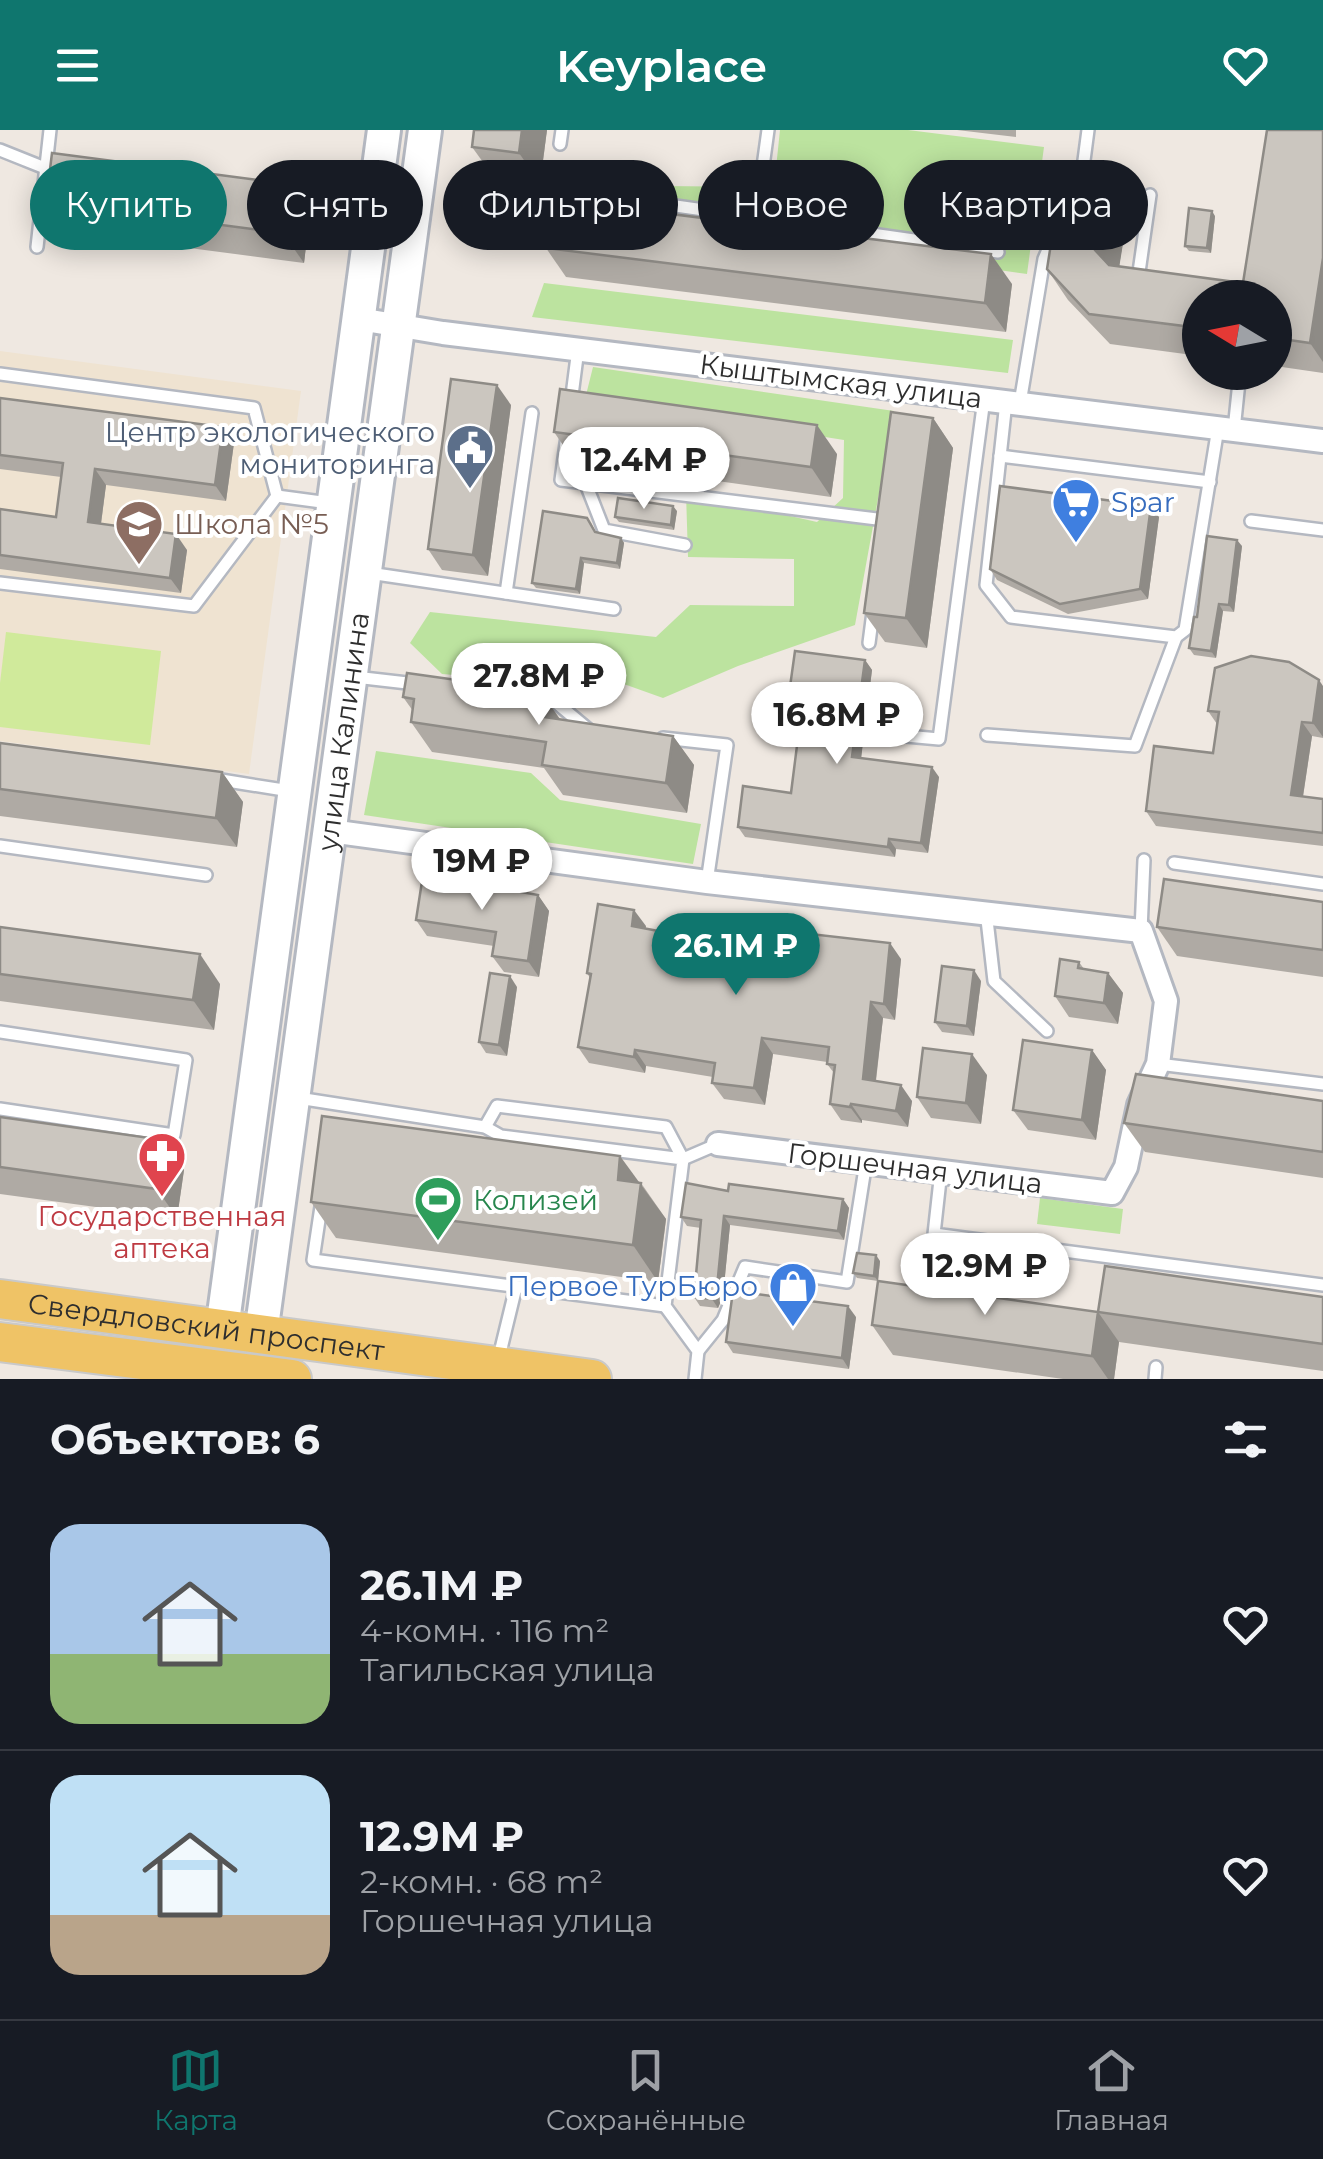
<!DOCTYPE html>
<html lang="ru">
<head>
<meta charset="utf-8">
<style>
  body { margin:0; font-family:Montserrat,sans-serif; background:#242831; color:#f1f3f6; height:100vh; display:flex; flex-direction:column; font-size:38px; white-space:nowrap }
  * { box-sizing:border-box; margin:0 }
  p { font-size:32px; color:#9ea1a6 }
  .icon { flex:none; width:55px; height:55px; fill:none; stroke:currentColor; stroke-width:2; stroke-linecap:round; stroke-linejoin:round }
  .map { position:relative; height:1249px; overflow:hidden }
  .drawer { display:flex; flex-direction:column; background:#171b24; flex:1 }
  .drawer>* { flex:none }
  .top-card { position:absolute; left:30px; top:30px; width:1265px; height:90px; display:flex; gap:20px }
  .needle { width:65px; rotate:280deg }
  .fabs { position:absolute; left:1182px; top:150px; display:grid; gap:20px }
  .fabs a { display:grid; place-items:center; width:110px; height:110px; border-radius:50%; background:#171b24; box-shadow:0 5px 25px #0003; font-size:50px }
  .price { position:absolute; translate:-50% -85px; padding:0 22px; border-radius:35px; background:#fff; color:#222; font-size:32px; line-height:65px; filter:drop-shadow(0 2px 5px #0008) }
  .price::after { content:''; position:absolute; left:50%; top:60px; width:30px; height:22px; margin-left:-15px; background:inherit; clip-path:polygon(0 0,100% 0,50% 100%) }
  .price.selected { background:#0f766e; color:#fff }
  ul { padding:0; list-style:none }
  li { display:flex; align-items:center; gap:30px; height:250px; padding:0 50px }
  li+li { border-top:2px solid #363941 }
  li span { display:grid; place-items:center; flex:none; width:280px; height:200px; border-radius:30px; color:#555 }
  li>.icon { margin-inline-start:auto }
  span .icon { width:120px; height:120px; fill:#fffc; stroke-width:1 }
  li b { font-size:42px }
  h2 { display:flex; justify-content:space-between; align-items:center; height:120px; padding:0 50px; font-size:42px }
  .pill { padding:0 35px; border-radius:45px; background:#171b24; box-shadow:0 5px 25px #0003; font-size:35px; line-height:90px }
  .pill.selected { background:#0f766e; color:#fff }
  header { display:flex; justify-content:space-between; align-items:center; height:130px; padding:0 50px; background:#0f766e; color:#fff; font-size:45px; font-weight:600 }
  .dock { display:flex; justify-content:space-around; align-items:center; height:140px; border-top:2px solid #363941; background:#171b24; font-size:28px; color:#9ea1a6 }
  .dock a { display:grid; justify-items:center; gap:5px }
  .dock .selected { color:#0f766e }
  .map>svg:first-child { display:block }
  .education { fill:#efe3d1 }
  .green { fill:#bce39f }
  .pitch { fill:#d0ea9b }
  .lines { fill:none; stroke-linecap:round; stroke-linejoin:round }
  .lane-casing { stroke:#b4b8c1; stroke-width:16 }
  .street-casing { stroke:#b4b8c1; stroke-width:28 }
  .secondary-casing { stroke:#b4b8c1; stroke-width:38 }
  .primary-casing { stroke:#c9c9c9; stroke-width:42 }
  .lane { stroke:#fff; stroke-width:11 }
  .street { stroke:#fff; stroke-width:22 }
  .secondary { stroke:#fff; stroke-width:32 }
  .primary { stroke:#efc366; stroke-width:38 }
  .wall { fill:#afaaa4 }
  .shaded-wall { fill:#8e8b86 }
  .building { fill:#cbc6bf; stroke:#8e8b86; stroke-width:2.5 }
  .labels { text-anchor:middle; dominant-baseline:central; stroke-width:8; stroke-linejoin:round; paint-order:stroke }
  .street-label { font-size:28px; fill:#2e2e2e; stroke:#fff }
  .service-label { font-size:28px; fill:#4e5e75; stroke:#fff; text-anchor:end }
  .shop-label { font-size:28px; fill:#366cbe; stroke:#fff; text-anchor:start }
  .education-label { font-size:28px; fill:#785e54; stroke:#fff; text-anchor:start }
  .leisure-label { font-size:28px; fill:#27864d; stroke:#fff; text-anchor:start }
  .health-label { font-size:28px; fill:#be3a42; stroke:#fff }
</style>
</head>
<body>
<header><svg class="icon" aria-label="menu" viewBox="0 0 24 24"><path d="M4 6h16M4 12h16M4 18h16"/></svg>Keyplace<svg class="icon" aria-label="heart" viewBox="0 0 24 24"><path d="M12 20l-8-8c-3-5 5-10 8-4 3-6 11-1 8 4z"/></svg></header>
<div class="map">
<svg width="1323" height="1249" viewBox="0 0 1323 1249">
  <rect width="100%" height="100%" fill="#efe8e1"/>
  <path class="education" d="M0,221L301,261L249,644L0,611Z"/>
  <g class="green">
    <path d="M780,0H908L1044,17L1027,144L660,92L662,56L774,57Z"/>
    <path d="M544,153L1013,210L1008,243L532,187Z"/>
    <path d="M593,237L894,281L855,495L738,536L663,568L579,538L552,553L442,544L410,513L430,482L656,507L690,475L794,476V429L688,427L686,363L817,392L843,368L844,310L585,269Z"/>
    <path d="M376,621L531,643L560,670L701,694L693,734L364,685Z"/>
    <path d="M1040,1068L1123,1079L1120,1104L1037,1094Z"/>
  </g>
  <path class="pitch" d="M6,502L161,521L150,615L0,597V553Z"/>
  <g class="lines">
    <g class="lane-casing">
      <g id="lane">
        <path d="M560,14L562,0"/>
        <path d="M0,20L45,38L62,40"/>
        <path d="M557,59L998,122"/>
        <path d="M1074,59L1083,38L1088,0"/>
        <path d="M284,66L319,71"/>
        <path d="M756,87L768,0"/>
        <path d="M37,117L50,0"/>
        <path d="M1143,149H1138L1150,65"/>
        <path d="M0,244L254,278L277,366"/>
        <path d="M1006,272L986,455L1011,487L1176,507L1185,500L1218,298"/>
        <path d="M571,273L578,219"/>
        <path d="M1020,273L1044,129L1057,99"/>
        <path d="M1234,300L1240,242"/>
        <path d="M567,306L561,350L885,390"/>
        <path d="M1000,326L1210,352"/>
        <path d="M586,354L604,400L685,415"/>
        <path d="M277,366L329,373"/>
        <path d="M1251,391L1323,400"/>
        <path d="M369,443L614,479"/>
        <path d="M0,453L194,476L277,366"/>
        <path d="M506,463L532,283"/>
        <path d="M869,513L873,482"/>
        <path d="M355,547L416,554"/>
        <path d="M534,568L553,570L589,600"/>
        <path d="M884,604L939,609L984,269"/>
        <path d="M987,605L1135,616L1176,507"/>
        <path d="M663,608L727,615L707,752"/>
        <path d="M215,649L290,661"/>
        <path d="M0,716L206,745"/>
        <path d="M1174,733L1323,754"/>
        <path d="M986,781L994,851L1047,901"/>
        <path d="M1141,801L1144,730"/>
        <path d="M0,902L186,930L174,1005L0,979"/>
        <path d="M1158,934L1323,954"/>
        <path d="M298,968L485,997L501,1006L683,1029L665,1176L698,1221L695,1249"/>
        <path d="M485,997L497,976L666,997L683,1029L718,1014"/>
        <path d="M941,1041L934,1104L1323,1155"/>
        <path d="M322,1070L313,1130L665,1176"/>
        <path d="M698,1221L723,1190L745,1137L847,1152L866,1032"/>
        <path d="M498,1231L516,1157"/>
        <path d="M1155,1249L1156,1237"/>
      </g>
    </g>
    <g class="street-casing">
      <g id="street">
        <path d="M359,189L443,203L1323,311"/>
        <path d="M330,701L707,752L1141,801L1166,871L1158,934L1139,975L1126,1037L1112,1063L718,1014"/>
      </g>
    </g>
    <g class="secondary-casing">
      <g id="secondary">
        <path d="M222,1199L384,0"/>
        <path id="s1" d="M261,1204L425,0"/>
      </g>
    </g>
    <g class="primary-casing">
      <g id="primary">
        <path id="s2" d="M0,1169L592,1249"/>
        <path d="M0,1212L292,1249"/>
      </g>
    </g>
    <use href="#lane" class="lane"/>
    <use href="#street" class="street"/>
    <use href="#secondary" class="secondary"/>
    <use href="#primary" class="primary"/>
  </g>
  <g class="wall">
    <path d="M547,0L540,53L493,46L472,17Z"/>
    <path d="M957,0H1016V7Z"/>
    <path d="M1323,0V243L1275,236V168H1200V226L1110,214L1068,170L1047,139L1106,51L1128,82L1119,136L1243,153Z"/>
    <path d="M46,72L310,84L304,133L67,102Z"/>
    <path d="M1215,86L1211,123L1189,121L1185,116Z"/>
    <path d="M546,118L1012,154L1006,202L566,147Z"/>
    <path d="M0,268L223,297L234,313L226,371L106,355L101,394L187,420L181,463L0,439V379L56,387L61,347L0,339Z"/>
    <path d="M511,275L488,446L442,440L428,419Z"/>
    <path d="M933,288L953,318L927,518L885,512L864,483Z"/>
    <path d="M554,302L837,324L831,367L574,331Z"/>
    <path d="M677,381L674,400L619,392L615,387Z"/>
    <path d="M1159,387L1148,469L1068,484L997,450L990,439Z"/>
    <path d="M591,393L596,403L621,408L624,413L620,439L584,433L580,464L536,458L532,453Z"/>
    <path d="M1242,416L1234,482L1223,481L1216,528L1194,525L1189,518L1197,487Z"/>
    <path d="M865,530L872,540L861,628L939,647L928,723L896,719L895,727L745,707L738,697L791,663L798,601L782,599L775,589L789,564Z"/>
    <path d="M1323,556V608L1312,606L1303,667L1323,669V716L1156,696L1146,681L1213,623L1217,594L1208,581Z"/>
    <path d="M541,562L560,589L673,606L694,635L687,683L563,665L544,638L432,622L411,592L413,581L403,567Z"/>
    <path d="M0,613L222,642L243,672L237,717L0,686Z"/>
    <path d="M538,765L549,781L539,847L504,842L492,826L494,816L427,806L416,790Z"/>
    <path d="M1323,772V847L1177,826L1157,797Z"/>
    <path d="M646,796L645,799L695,808L901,829L895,890L883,888L876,951L912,971L908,997L862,990V993L841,990L830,974L834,943L827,934V932L773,924L765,975L724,969L712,953L713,947L646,936L645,943L589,933L578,917L590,848L587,843Z"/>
    <path d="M0,797L220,854L214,900L0,871Z"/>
    <path d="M1079,832L1084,839L1108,843L1123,863L1118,894L1069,887L1055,866Z"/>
    <path d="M981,851L974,906L942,902L935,892Z"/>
    <path d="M517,857L507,926L486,923L479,912Z"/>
    <path d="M1092,920L1106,940L1096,1010L1028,1000L1013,980Z"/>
    <path d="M987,945L981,994L931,988L917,967Z"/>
    <path d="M1323,971V1048L1145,1022L1124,993Z"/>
    <path d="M0,987L164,1010L184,1040L177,1088L0,1064Z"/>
    <path d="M639,1052L641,1053L666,1089L658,1152L336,1108L311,1072Z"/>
    <path d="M728,1061L843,1069L849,1078L844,1110L730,1095L723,1166L718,1178L700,1176L694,1167L701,1098L687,1096L681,1087Z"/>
    <path d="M880,1131L878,1151L857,1148L853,1143Z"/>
    <path d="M1323,1167V1241L1119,1212L1114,1249H1063L893,1225L872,1195Z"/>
    <path d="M856,1187L849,1239L733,1223L726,1212Z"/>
  </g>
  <g class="shaded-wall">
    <path d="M522,0H547L540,53L519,23Z"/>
    <path d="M1106,51L1128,82L1117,151L1095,120Z"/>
    <path d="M289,54L310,84L304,133L283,103Z"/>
    <path d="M1212,81L1215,86L1211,123L1207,118Z"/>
    <path d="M991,124L1012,154L1006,202L985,173Z"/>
    <path d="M1323,128V232L1310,213Z"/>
    <path d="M497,255L511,275L488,446L473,425Z"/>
    <path d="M933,288L953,318L927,518L906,488Z"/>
    <path d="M817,295L837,324L831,367L811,337Z"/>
    <path d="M223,297L234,313L226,371L215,355Z"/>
    <path d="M95,339L106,355L99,408L88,392Z"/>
    <path d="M673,376L677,381L674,400L671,395Z"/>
    <path d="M1151,376L1159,387L1148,469L1140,459Z"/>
    <path d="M176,404L187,420L181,463L170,448Z"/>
    <path d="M621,408L624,413L620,439L617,433Z"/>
    <path d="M1237,410L1242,416L1234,482L1229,475Z"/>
    <path d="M581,428L584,433L580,464L576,459Z"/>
    <path d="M1219,474L1223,481L1216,528L1211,521Z"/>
    <path d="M865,530L872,540L860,637L852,627Z"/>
    <path d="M1319,550L1323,556V607L1313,593Z"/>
    <path d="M541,562L561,591L537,586Z"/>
    <path d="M1302,592L1312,606L1301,679L1291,665Z"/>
    <path d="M673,606L694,635L687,683L666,653Z"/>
    <path d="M932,637L939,647L928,723L921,713Z"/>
    <path d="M222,642L243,672L237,717L216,688Z"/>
    <path d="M889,709L896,719L895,727L888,717Z"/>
    <path d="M538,765L549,781L539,847L528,831Z"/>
    <path d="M634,780L646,796L643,812L632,796Z"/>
    <path d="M890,813L901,829L895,890L884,874Z"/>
    <path d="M200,824L220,854L214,900L193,870Z"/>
    <path d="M974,840L981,851L974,906L967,896Z"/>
    <path d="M1108,843L1123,863L1118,894L1104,873Z"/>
    <path d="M510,846L517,857L507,926L499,915Z"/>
    <path d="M871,872L883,888L874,965L863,949Z"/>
    <path d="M762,908L773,924L765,975L754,958Z"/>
    <path d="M635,920L646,936L645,943L634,927Z"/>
    <path d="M1092,920L1106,940L1096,1010L1082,990Z"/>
    <path d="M972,924L987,945L981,994L966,973Z"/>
    <path d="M901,955L912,971L908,997L896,981Z"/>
    <path d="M851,974L862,990V993L850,977Z"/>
    <path d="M164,1010L184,1040L177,1088L157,1059Z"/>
    <path d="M620,1026L666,1089L658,1152L633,1115L618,1050Z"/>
    <path d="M843,1069L849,1078L844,1110L838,1101Z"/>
    <path d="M724,1086L730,1095L723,1166L718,1178L712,1169Z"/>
    <path d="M876,1125L880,1131L878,1151L874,1146Z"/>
    <path d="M848,1176L856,1187L849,1239L842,1228Z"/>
    <path d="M1098,1182L1119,1212L1114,1249H1108L1092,1226Z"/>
  </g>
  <g class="building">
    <path d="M474,0H522L519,23L472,17Z"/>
    <path d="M1267,0H1323V128L1310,213L1275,208V168H1200V198L1089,184L1047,139L1062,44L1106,51L1095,120L1109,135L1243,153Z"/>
    <path d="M52,23L289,54L283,103L46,72Z"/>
    <path d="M551,69L991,124L985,173L546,118Z"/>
    <path d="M1189,78L1212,81L1207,118L1185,116Z"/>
    <path d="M451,249L497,255L473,425L428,419Z"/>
    <path d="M560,259L817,295L811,337L554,302Z"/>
    <path d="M0,268L223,297L215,355L95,339L88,392L176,404L170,448L0,425V379L56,387L63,333L0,325Z"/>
    <path d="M891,282L933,288L906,488L864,483Z"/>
    <path d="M1000,356L1151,376L1140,459L1060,474L990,439Z"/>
    <path d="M618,368L673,376L671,395L615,387Z"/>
    <path d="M543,381L587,388L595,402L621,408L617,433L581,428L576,459L532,453Z"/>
    <path d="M1207,406L1237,410L1229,475L1219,474L1211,521L1189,518L1194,487H1197Z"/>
    <path d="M795,521L865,530L852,627L932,637L921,713L889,709L888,717L738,697L743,656L791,663L800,592L775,589L778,563L789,564Z"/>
    <path d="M1251,526L1289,532L1319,550L1313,593L1302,592L1291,665L1323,669V703L1146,681L1154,616L1213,623L1219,582L1208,581L1215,538Z"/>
    <path d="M407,543L541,562L537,586L673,606L666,653L542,635L546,612L411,592L414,569L403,567Z"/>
    <path d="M0,613L222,642L216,688L0,659Z"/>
    <path d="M423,745L538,765L528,831L492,826L496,802L416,790Z"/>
    <path d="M1164,749L1323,772V820L1157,797Z"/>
    <path d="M598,774L634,780L632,796L695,808L697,791L890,813L884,874L871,872L863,949L901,955L896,981L851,974L850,977L830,974L835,935L827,934L829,917L762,908L754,958L712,953L715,933L635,920L634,927L578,917L591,844L587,843Z"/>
    <path d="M0,797L200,824L193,870L0,844Z"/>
    <path d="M1060,829L1079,832L1078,838L1108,843L1104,873L1055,866Z"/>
    <path d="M942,836L974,840L967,896L935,892Z"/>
    <path d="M490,843L510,846L499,915L479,912Z"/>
    <path d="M1023,910L1092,920L1082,990L1013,980Z"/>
    <path d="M923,918L972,924L966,973L917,967Z"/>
    <path d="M1136,944L1323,971V1022L1124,993Z"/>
    <path d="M322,986L620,1026L618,1050L641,1053L633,1115L311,1072Z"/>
    <path d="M0,987L164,1010L157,1059L0,1037Z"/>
    <path d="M686,1053L728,1061L729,1054L843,1069L838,1101L724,1086L717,1157L712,1169L694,1167L701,1090L681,1087Z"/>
    <path d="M857,1123L876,1125L874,1146L853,1143Z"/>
    <path d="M1105,1136L1323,1167V1214L1098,1182Z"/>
    <path d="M878,1151L1098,1182L1092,1226L872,1195Z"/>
    <path d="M733,1161L848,1176L842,1228L726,1212Z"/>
  </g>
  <defs>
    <g id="civic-pin" transform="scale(2.5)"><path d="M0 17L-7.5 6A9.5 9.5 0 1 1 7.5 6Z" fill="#5c6f8a" stroke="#fff"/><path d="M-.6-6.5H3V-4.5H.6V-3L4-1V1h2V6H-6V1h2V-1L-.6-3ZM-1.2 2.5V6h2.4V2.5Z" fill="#fff"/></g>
    <g id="supermarket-pin" transform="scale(2.5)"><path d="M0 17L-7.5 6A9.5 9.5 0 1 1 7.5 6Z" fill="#3f7fe0" stroke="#fff"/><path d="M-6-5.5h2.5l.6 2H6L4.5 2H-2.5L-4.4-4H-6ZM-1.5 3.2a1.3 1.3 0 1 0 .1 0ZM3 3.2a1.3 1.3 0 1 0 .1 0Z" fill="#fff"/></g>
    <g id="school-pin" transform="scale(2.5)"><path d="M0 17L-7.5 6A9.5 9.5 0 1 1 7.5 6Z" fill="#8d6e63" stroke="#fff"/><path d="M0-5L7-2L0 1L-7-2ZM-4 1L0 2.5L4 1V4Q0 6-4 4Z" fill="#fff"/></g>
    <g id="pharmacy-pin" transform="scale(2.5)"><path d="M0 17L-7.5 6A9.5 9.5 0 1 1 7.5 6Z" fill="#e0444e" stroke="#fff"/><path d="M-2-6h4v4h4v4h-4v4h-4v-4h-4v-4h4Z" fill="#fff"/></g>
    <g id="stadium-pin" transform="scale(2.5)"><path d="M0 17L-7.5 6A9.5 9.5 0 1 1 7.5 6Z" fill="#2e9e5b" stroke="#fff"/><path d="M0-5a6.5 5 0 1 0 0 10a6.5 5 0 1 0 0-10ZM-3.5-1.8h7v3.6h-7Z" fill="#fff"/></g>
    <g id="shop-pin" transform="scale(2.5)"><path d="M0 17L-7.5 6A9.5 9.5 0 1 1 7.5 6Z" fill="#3f7fe0" stroke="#fff"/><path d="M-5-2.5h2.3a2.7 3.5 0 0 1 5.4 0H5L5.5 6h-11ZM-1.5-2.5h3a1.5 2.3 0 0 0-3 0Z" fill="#fff"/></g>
  </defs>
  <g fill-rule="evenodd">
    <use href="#civic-pin" x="470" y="318"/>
    <use href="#supermarket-pin" x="1076" y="372"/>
    <use href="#school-pin" x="139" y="394"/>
    <use href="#pharmacy-pin" x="162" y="1026"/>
    <use href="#stadium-pin" x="438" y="1070"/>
    <use href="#shop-pin" x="793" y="1156"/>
  </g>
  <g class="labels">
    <g class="street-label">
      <text transform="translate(841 251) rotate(7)">Кыштымская улица</text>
      <text stroke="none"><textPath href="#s1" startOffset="608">улица Калинина</textPath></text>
      <text transform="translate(915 1038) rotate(7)">Горшечная улица</text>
      <text stroke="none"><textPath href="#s2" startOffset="208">Свердловский проспект</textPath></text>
    </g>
    <g class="service-label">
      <text x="435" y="302">Центр экологического<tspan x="435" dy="32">мониторинга</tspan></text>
    </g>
    <g class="shop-label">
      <text x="1111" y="372">Spar</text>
      <text x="758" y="1156" text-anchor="end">Первое ТурБюро</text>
    </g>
    <g class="education-label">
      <text x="174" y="394">Школа №5</text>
    </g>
    <g class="leisure-label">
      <text x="473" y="1070">Колизей</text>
    </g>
    <g class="health-label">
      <text x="162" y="1086">Государственная<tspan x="162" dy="32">аптека</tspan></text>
    </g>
  </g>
</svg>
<div class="fabs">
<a><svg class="needle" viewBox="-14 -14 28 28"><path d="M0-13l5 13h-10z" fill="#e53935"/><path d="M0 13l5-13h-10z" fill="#9ea1a6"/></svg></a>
</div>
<b class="price" style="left:644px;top:382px">12.4M ₽</b>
<b class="price" style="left:539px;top:598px">27.8M ₽</b>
<b class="price" style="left:837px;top:637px">16.8M ₽</b>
<b class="price" style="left:482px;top:783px">19M ₽</b>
<b class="price selected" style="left:736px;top:868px">26.1M ₽</b>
<b class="price" style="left:985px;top:1188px">12.9M ₽</b>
<div class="top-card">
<a class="pill selected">Купить</a>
<a class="pill">Снять</a>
<a class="pill">Фильтры</a>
<a class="pill">Новое</a>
<a class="pill">Квартира</a>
</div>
</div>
<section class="drawer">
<h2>Объектов: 6<svg class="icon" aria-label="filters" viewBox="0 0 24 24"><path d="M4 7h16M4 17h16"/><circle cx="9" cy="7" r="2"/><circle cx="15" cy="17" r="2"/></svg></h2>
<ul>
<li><span style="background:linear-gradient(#a9c7e8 65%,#8fb573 0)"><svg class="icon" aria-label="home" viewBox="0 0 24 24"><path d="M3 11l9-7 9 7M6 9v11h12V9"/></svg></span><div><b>26.1M ₽</b><p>4-комн. · 116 m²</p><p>Тагильская улица</p></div><svg class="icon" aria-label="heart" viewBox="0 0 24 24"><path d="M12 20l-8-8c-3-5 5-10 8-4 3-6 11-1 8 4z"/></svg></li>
<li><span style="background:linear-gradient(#bfe0f5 70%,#b9a48a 0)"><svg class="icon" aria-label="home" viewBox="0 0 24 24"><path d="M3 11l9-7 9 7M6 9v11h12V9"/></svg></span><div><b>12.9M ₽</b><p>2-комн. · 68 m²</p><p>Горшечная улица</p></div><svg class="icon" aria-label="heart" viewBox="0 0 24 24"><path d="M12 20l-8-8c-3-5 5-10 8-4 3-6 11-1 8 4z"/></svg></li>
</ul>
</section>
<nav class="dock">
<a class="selected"><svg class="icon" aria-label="map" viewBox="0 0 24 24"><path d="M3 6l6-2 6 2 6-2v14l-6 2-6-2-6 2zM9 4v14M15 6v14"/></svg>Карта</a>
<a><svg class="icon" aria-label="saved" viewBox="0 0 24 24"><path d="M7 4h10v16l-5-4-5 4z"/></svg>Сохранённые</a>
<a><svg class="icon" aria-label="home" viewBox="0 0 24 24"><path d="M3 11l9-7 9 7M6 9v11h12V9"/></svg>Главная</a>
</nav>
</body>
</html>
